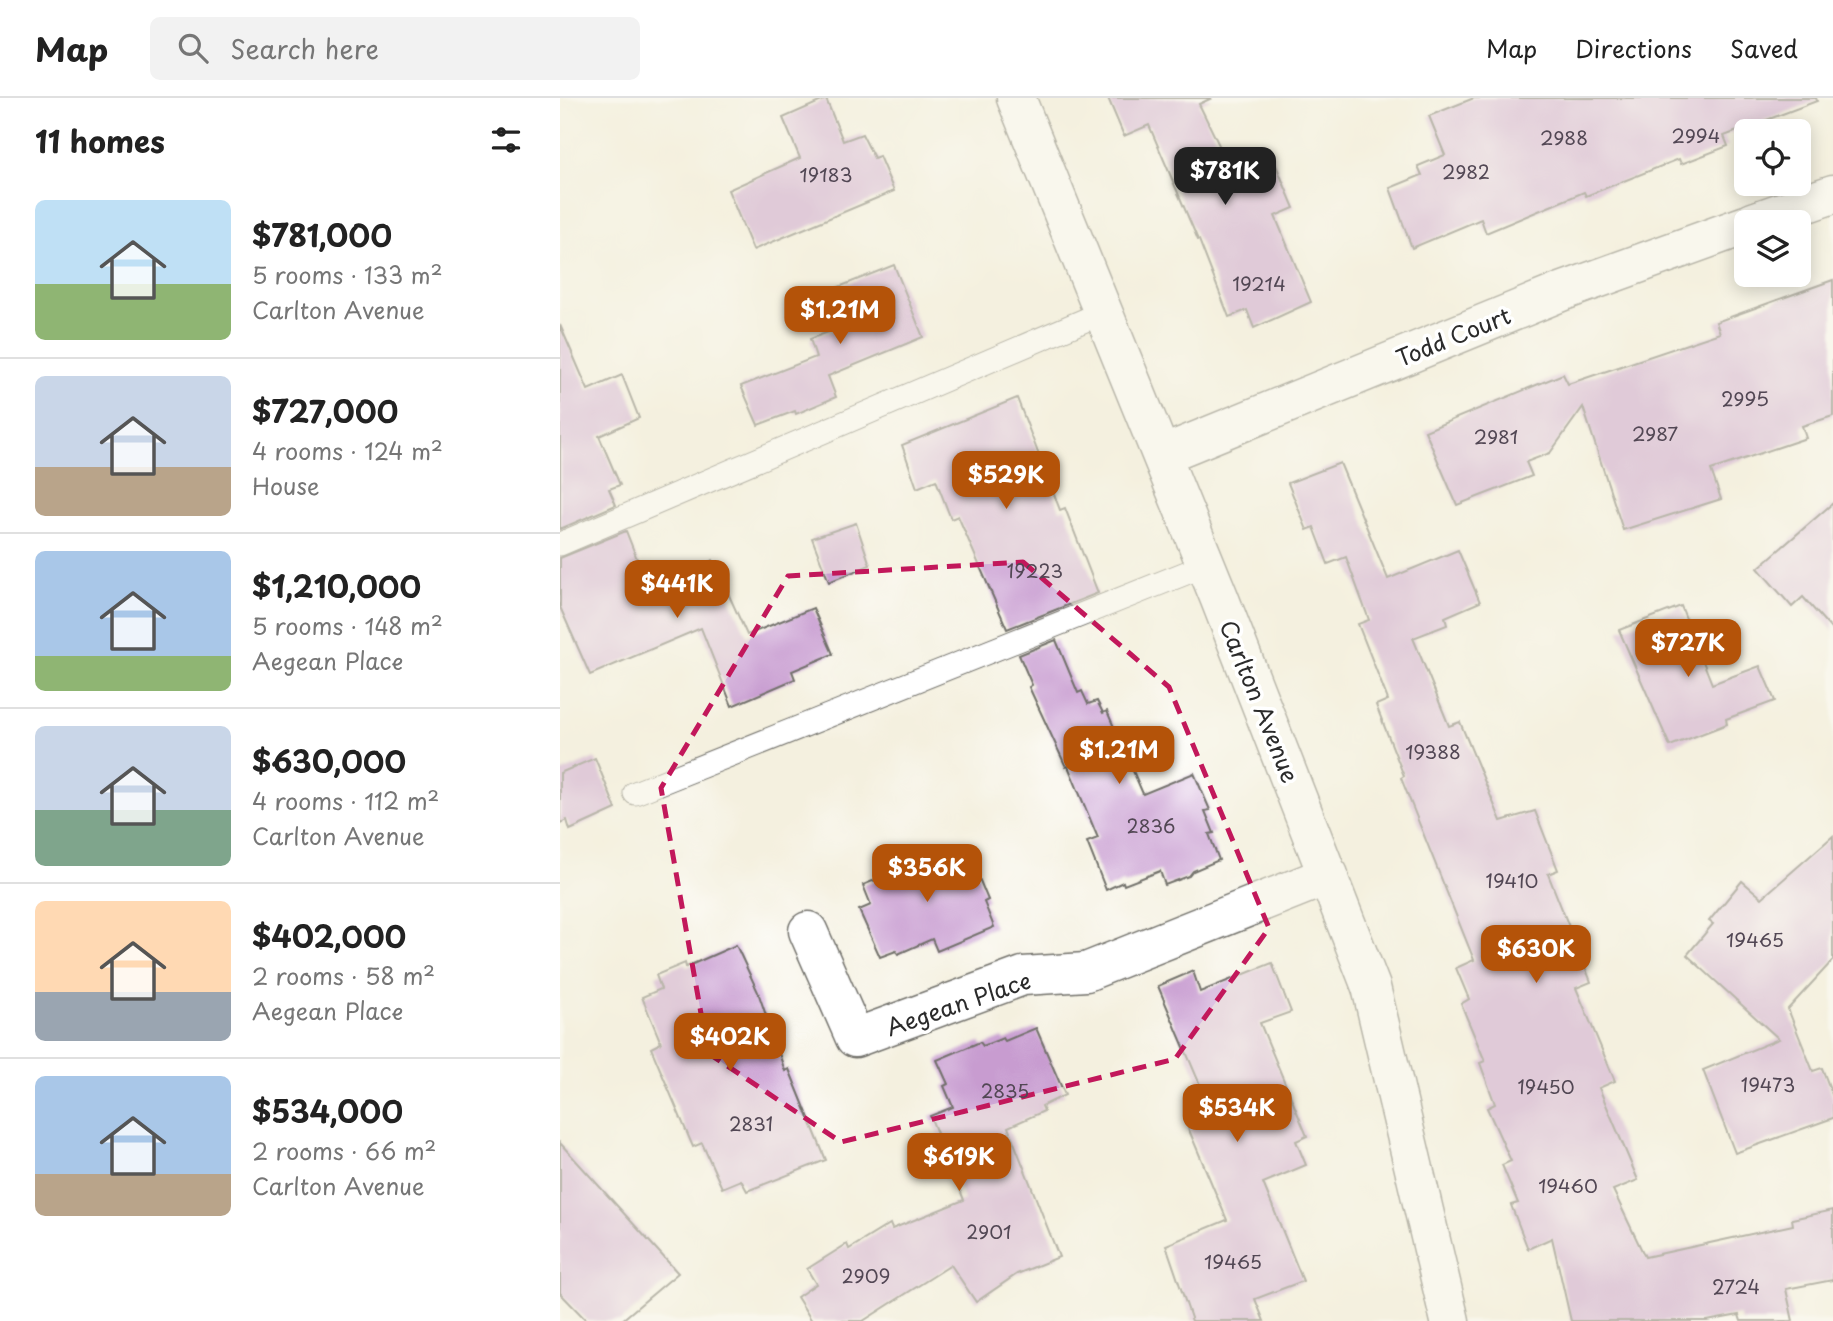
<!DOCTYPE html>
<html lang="en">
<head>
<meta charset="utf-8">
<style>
  body { margin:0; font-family:"Playpen Sans",sans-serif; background:#f2f2f2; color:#222; height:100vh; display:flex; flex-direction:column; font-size:26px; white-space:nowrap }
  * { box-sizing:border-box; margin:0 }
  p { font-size:23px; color:#767676 }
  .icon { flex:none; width:38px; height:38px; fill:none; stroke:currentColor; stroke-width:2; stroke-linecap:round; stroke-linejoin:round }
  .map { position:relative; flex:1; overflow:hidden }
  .sheet { display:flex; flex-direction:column; background:#fff; width:560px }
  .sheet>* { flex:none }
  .buttons { position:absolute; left:1174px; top:21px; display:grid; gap:14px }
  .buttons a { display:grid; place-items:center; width:77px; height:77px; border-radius:10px; background:#fff; box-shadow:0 4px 18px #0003; font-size:35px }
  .price { position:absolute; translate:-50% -60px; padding:0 16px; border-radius:14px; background:#b45309; color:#fff; font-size:23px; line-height:46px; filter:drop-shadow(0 2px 4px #0008) }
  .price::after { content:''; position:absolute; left:50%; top:42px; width:21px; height:16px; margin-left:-10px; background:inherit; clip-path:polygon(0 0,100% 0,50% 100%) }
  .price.on { background:#222; color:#fff }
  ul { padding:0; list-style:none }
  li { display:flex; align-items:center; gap:21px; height:175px; padding:0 35px }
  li+li { border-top:2px solid #e0e0e0 }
  li span { display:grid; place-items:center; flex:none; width:196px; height:140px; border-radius:10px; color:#555 }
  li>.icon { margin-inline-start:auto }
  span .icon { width:84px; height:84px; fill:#fffc; stroke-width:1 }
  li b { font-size:30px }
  h2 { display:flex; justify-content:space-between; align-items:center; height:84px; padding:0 35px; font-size:30px }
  header { display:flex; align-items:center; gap:42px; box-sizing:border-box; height:98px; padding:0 35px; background:#fff; border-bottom:2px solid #e0e0e0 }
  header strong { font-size:33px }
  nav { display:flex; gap:38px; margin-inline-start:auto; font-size:24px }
  .search { width:490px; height:63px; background:#f2f2f2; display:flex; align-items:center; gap:18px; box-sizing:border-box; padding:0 24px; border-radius:10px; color:#767676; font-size:26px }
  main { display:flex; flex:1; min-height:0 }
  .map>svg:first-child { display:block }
  .building { fill:#c89cd0 }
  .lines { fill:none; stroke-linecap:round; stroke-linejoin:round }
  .lane-casing { stroke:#71706a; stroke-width:25 }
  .street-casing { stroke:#71706a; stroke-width:41 }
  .secondary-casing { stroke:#71706a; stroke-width:41 }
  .lane { stroke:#fff; stroke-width:23 }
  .street { stroke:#fff; stroke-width:38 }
  .secondary { stroke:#fff; stroke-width:38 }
  .marked { fill:none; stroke:#c2185b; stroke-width:5; stroke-dasharray:14 9; stroke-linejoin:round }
  .labels { text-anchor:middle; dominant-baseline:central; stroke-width:7; stroke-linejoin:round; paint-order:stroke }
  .number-label { font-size:19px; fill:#524754 }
  .street-label { font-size:23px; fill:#2b2b2b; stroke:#fff }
</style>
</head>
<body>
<header>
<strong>Map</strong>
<div class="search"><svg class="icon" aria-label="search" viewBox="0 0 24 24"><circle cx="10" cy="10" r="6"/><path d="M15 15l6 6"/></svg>Search here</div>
<nav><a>Map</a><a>Directions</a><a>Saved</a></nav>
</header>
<main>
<section class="sheet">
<h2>11 homes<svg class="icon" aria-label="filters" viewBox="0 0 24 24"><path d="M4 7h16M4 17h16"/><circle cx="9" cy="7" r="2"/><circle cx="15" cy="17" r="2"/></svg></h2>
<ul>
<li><span style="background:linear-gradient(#bfe0f5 60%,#8fb573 0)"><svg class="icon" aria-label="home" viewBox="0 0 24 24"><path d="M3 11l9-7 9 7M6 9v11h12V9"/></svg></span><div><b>$781,000</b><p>5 rooms · 133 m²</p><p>Carlton Avenue</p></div></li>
<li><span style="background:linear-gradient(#c9d6e8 65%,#b9a48a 0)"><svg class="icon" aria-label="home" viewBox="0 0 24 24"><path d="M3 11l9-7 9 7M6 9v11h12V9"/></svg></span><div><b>$727,000</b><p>4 rooms · 124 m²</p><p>House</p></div></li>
<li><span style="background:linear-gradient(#a9c7e8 75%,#8fb573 0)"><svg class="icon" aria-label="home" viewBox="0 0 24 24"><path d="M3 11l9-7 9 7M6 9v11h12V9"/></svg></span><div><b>$1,210,000</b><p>5 rooms · 148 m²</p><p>Aegean Place</p></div></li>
<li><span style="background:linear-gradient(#c9d6e8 60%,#7fa58c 0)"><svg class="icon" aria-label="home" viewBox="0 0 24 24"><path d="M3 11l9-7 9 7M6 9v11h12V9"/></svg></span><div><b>$630,000</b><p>4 rooms · 112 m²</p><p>Carlton Avenue</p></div></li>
<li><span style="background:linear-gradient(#ffd9b3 65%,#9aa5b1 0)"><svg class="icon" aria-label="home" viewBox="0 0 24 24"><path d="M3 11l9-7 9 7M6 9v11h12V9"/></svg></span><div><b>$402,000</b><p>2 rooms · 58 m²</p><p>Aegean Place</p></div></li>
<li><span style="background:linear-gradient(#a9c7e8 70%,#b9a48a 0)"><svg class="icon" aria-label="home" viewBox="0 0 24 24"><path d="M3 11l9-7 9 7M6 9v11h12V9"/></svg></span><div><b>$534,000</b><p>2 rooms · 66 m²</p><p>Carlton Avenue</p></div></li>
</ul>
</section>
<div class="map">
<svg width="1273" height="1223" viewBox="0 0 1273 1223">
  <rect width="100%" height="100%" fill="#fff"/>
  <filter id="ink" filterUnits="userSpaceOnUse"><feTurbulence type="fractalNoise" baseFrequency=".0143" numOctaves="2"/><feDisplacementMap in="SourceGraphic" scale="14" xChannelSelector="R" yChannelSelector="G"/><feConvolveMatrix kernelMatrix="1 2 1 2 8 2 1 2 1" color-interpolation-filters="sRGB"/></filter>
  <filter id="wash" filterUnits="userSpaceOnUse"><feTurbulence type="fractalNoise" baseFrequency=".00686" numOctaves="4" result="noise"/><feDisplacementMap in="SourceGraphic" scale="28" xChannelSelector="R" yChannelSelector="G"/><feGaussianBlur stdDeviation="1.57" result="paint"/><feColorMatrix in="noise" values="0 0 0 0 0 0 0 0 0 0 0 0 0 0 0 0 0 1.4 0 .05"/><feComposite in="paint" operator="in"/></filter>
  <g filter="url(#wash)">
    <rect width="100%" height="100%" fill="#f4f0df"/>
    <g id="blocks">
      <g class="building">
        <path d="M548,0H652L639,6L670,70L710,53L734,110L715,118L751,204L694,230L687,212L669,219L639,142H638L589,27L564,38Z"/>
        <path d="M914,0H1256L1257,3L1164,38L1168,48L1121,66L1119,61L1026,98L1024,94L926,135L921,121L852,150L830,90L862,77L858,68L885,57L869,18Z"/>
        <path d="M266,1L283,43L302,36L314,60L319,58L334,93L193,152L168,92L240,60L223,20Z"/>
        <path d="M334,167L363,239L268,278L276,299L236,316L235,313L198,327L181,288L256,259L250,241L284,228L271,192Z"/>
        <path d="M1273,182V318L1242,328L1246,340L1151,372L1161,401L1063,432L1023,309L990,355L966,364L972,378L897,407L865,333L1003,276L1008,286L1160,235L1156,224Z"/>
        <path d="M0,227L28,292L62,277L79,320L39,338L60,387L49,391L56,407L0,431Z"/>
        <path d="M457,300L500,412L505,410L538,495L447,531L398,418L391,421L376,382L357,390L342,347Z"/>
        <path d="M780,365L828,481L898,452L920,504L885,519L887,527L853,540L889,628L900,624L941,723L975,713L998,772L988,776L1031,884L1016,890L1055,983L1039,990L1078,1082L1053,1092L1085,1159L1233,1127L1232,1121L1273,1112V1182L1226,1191L1233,1223H1181L1179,1217L1147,1223H1011L992,1140L968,1151L951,1107L958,1105L942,1067L951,1063L927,1010L935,1006L920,965L925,963L901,906L909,901L896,870L914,862L841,680L844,678L816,607L828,602L798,526L809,522L786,459L768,466L754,429L747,432L728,385Z"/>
        <path d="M1273,405V533L1243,499L1232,509L1198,470Z"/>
        <path d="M296,425L310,467L269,484L252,440Z"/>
        <path d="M66,433L88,489L153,462L187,537L253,510L273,556L232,573L235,581L172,608L141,530L30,577L0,509V460Z"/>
        <path d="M1121,508L1152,586L1200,568L1215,603L1166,621L1167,626L1110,648L1059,532Z"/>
        <path d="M496,542L518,595L522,593L528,606L537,603L543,615L547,613L583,696L634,675L650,712L645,713L654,735L649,736L659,762L633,773L629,778L605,787L600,773L564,787L563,784L546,792L527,744L538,740L508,668L506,669L469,589L472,587L459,557Z"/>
        <path d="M35,660L56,711L10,732L7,722L0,725V675Z"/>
        <path d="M1273,738V862L1228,911L1253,973L1262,970L1273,999V1020L1175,1055L1143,972L1219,941L1127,857L1153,826L1149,823L1182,783L1202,800Z"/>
        <path d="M401,746L414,768L428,802L424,804L434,829L377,853L372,841L338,856L336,853L320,859L299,812L311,807L303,787Z"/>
        <path d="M176,847L198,894L225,973L229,971L266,1062L187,1093L181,1082L162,1090L142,1045L133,1049L91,950L101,945L82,899L101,891L96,877L125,865L126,869Z"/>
        <path d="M712,865L731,914L700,925L747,1038L736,1043L746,1067L703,1085L743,1183L695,1201L704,1223H632L606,1147L667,1122L626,1025L652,1015L598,888L633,873L640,894Z"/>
        <path d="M476,930L505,997L482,1008L484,1013L448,1029L499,1159L457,1176L416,1204L391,1167L303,1223H252L237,1199L256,1186L247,1171L287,1146L289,1151L330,1126L332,1131L404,1102L370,1018L393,1009L384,988L388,986L377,962L420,944L423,948L443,940L445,943Z"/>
        <path d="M0,1045L118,1175L61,1223H27L0,1195Z"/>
      </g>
    </g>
  </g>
  <g filter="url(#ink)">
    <use href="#blocks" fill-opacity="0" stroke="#71706a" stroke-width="2"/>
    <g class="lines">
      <g class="lane-casing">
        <g id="lane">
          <path d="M0,446L544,214"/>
          <path d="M75,695L646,467"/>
        </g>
      </g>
      <g class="street-casing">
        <g id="street">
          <path d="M1193,124L1273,96"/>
          <path d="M602,357L1001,194L1186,127"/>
          <path d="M248,833L295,940L463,878L526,874L769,777"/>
        </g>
      </g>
      <g class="secondary-casing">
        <path id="secondary" d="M456,0L659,499L811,889L890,1223"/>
      </g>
      <use href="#lane" class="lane"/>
      <use href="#street" class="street"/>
      <use href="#secondary" class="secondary"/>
    </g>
  </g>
  <path d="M0 0H1273V1223H0ZM463,464L609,589L709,830L615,961L281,1044L148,955L101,690L228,478Z" fill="#f4f0df" fill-opacity=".55" fill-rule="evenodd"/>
  <path class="marked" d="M463,464L609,589L709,830L615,961L281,1044L148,955L101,690L228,478Z"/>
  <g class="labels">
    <g class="number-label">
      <text x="1136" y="37">2994</text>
      <text x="1004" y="39">2988</text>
      <text x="906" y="73">2982</text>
      <text x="266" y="76">19183</text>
      <text x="699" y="185">19214</text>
      <text x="1185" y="300">2995</text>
      <text x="1095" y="335">2987</text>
      <text x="936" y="338">2981</text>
      <text x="475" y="472">19223</text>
      <text x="873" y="653">19388</text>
      <text x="591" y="727">2836</text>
      <text x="952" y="782">19410</text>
      <text x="1195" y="841">19465</text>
      <text x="1208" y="986">19473</text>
      <text x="986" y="988">19450</text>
      <text x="445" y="992">2835</text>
      <text x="191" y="1025">2831</text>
      <text x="1008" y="1087">19460</text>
      <text x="429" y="1133">2901</text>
      <text x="673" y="1163">19465</text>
      <text x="306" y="1177">2909</text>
      <text x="1176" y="1188">2724</text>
    </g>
    <g class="street-label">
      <text transform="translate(893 238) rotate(-22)">Todd Court</text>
      <text transform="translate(700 603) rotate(68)">Carlton Avenue</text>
      <text transform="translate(398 905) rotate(-19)">Aegean Place</text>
    </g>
  </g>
</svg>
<div class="buttons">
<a><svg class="icon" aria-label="locate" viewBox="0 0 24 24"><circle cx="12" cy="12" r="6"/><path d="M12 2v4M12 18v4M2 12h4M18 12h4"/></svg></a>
<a><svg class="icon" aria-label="layers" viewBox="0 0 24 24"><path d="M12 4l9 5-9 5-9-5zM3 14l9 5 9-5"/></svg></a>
</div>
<b class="price on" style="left:665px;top:109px">$781K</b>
<b class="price" style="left:280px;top:248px">$1.21M</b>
<b class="price" style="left:446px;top:413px">$529K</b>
<b class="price" style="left:117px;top:522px">$441K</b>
<b class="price" style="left:1128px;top:581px">$727K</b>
<b class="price" style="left:559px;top:688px">$1.21M</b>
<b class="price" style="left:367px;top:806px">$356K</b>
<b class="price" style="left:976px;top:887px">$630K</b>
<b class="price" style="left:170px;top:975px">$402K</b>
<b class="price" style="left:677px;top:1046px">$534K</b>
<b class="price" style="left:399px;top:1095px">$619K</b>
</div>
</main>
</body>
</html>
